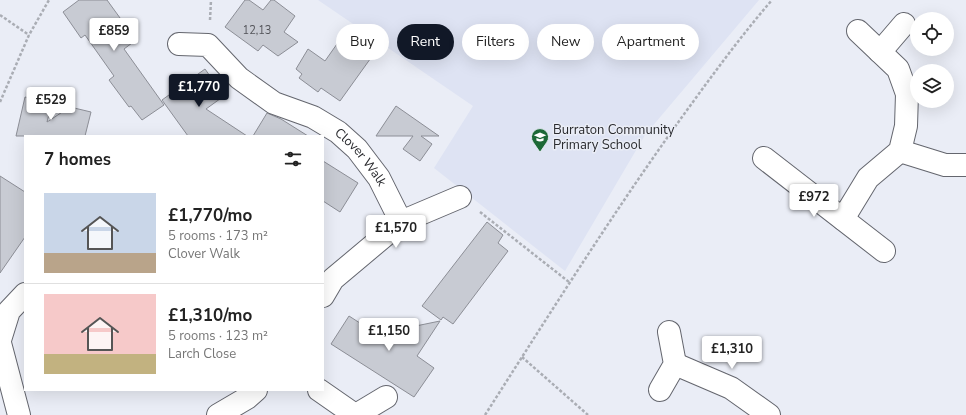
<!DOCTYPE html>
<html lang="en">
<head>
<meta charset="utf-8">
<style>
  body { margin:0; font-family:"Nunito Sans",sans-serif; background:#f2f2f2; color:#222; height:100vh; display:flex; flex-direction:column; font-size:15px; white-space:nowrap }
  * { box-sizing:border-box; margin:0 }
  p { font-size:13px; color:#767676 }
  .icon { flex:none; width:22px; height:22px; fill:none; stroke:currentColor; stroke-width:2; stroke-linecap:round; stroke-linejoin:round }
  .map { position:relative; flex:1; overflow:hidden }
  .side { position:absolute; left:24px; top:135px; width:300px; height:256px; display:flex; flex-direction:column; background:#fff; border-radius:0px; box-shadow:0 4px 16px #0002 }
  .side>* { flex:none }
  .banner { position:absolute; left:336px; top:24px; width:380px; height:36px; display:flex; gap:8px }
  .buttons { position:absolute; left:910px; top:12px; display:grid; gap:8px }
  .buttons a { display:grid; place-items:center; width:44px; height:44px; border-radius:50%; background:#fff; box-shadow:0 4px 16px #0002; font-size:20px }
  .price { position:absolute; translate:-50% -34px; padding:0 9px; border-radius:4px; background:#fff; color:#222; font-size:13px; line-height:26px; filter:drop-shadow(0 1px 2px #0008) }
  .price::after { content:''; position:absolute; left:50%; top:24px; width:12px; height:9px; margin-left:-6px; background:inherit; clip-path:polygon(0 0,100% 0,50% 100%) }
  .price.on { background:#111827; color:#fff }
  ul { padding:0; list-style:none }
  li { display:flex; align-items:center; gap:12px; height:100px; padding:0 20px }
  li+li { border-top:1px solid #e0e0e0 }
  li span { display:grid; place-items:center; flex:none; width:112px; height:80px; border-radius:0px; color:#555 }
  li>.icon { margin-inline-start:auto }
  span .icon { width:48px; height:48px; fill:#fffc; stroke-width:1 }
  li b { font-size:17px }
  h2 { display:flex; justify-content:space-between; align-items:center; height:48px; padding:0 20px; font-size:17px }
  .chip { padding:0 14px; border-radius:18px; background:#fff; box-shadow:0 4px 16px #0002; font-size:14px; line-height:36px }
  .chip.on { background:#111827; color:#fff }
  .map>svg:first-child { display:block }
  .built { fill:#dee3f3 }
  .building { fill:#c8cbd3; stroke:#8c8e96 }
  .lines { fill:none; stroke-linecap:round; stroke-linejoin:round }
  .minor-casing { stroke:#64666e; stroke-width:24 }
  .path { stroke:#aaadb4; stroke-width:2.5; stroke-dasharray:3 2; stroke-linecap:butt }
  .minor { stroke:#fff; stroke-width:22 }
  .labels { text-anchor:middle; dominant-baseline:central; stroke-width:3; stroke-linejoin:round; paint-order:stroke }
  .number-label { font-size:11px; fill:#525358 }
  .poi-label { font-size:13px; fill:#2a2b2f; stroke:#eaedf6; text-anchor:start }
  .street-label { font-size:13px; fill:#2a2b2f; stroke:#eaedf6 }
</style>
</head>
<body>
<div class="map">
<svg width="966" height="415" viewBox="0 0 966 415">
  <rect width="100%" height="100%" fill="#eaedf6"/>
  <path class="built" d="M318,0H759L645,135L565,271L434,168L473,106Z"/>
  <g class="building">
    <path d="M79,0H107L136,40L124,49L164,105L142,120L131,106L129,107L109,80L114,76L85,35L81,38L63,12Z"/>
    <path d="M245,0H249L263,10L271,0H274L295,16L284,32L298,42L278,56L263,45L258,51L225,27Z"/>
    <path d="M344,34L373,55L340,101L321,88L318,92L299,78L302,74L296,69L308,49L325,61Z"/>
    <path d="M205,69L224,96L206,109L247,136H188L162,100Z"/>
    <path d="M25,97L52,103L47,122L70,107L91,112L85,136H16Z"/>
    <path d="M396,106L439,136H421L432,144L420,161L403,149L413,136H376Z"/>
    <path d="M267,113L281,119L308,136H253Z"/>
    <path d="M323,161L358,183L340,212L323,201Z"/>
    <path d="M0,176L25,192V237L0,273Z"/>
    <path d="M487,222L503,235L498,243L508,251L453,324L443,317L441,320L422,306Z"/>
    <path d="M349,316L377,334L440,321L417,356L434,368L414,397L331,344Z"/>
  </g>
  <g class="lines">
    <g class="minor-casing">
      <g id="minor">
        <path id="s1" d="M179,44L208,45L239,78L274,103L313,117L338,132L357,149L379,178L401,222"/>
        <path d="M880,52L904,24"/>
        <path d="M900,151L945,165H966"/>
        <path d="M764,158L884,251"/>
        <path d="M843,219L868,178L900,151L906,126L907,94L898,69L858,31"/>
        <path d="M323,296L333,279L401,222L460,197"/>
        <path d="M0,340L9,311L25,294"/>
        <path d="M0,343L19,415"/>
        <path d="M675,364L731,388L769,415"/>
        <path d="M319,390L355,415"/>
        <path d="M660,390L675,364L669,332"/>
        <path d="M218,415L247,398L256,390"/>
        <path d="M356,415L386,397"/>
      </g>
    </g>
    <g class="path">
      <path d="M0,15L29,35"/>
      <path d="M210,20L211,0"/>
      <path d="M0,102L29,35L49,0"/>
      <path d="M480,212L569,282"/>
      <path d="M522,357L588,415"/>
      <path d="M485,415C549,315 612,214 682,117C711,77 740,37 772,0"/>
    </g>
    <use href="#minor" class="minor"/>
  </g>
  <defs>
    <g id="school-pin" transform="scale(0.9)"><path d="M0 17L-7.5 6A9.5 9.5 0 1 1 7.5 6Z" fill="#1c6837" stroke="#eaedf6"/><path d="M0-5L7-2L0 1L-7-2ZM-4 1L0 2.5L4 1V4Q0 6-4 4Z" fill="#fff"/></g>
  </defs>
  <g fill-rule="evenodd">
    <use href="#school-pin" x="540" y="137"/>
  </g>
  <g class="labels">
    <g class="number-label">
      <text x="257" y="30">12,13</text>
    </g>
    <g class="poi-label">
      <text x="553" y="130">Burraton Community<tspan x="553" dy="15">Primary School</tspan></text>
    </g>
    <g class="street-label">
      <text stroke="none"><textPath href="#s1" startOffset="222">Clover Walk</textPath></text>
    </g>
  </g>
</svg>
<div class="buttons">
<a><svg class="icon" aria-label="locate" viewBox="0 0 24 24"><circle cx="12" cy="12" r="6"/><path d="M12 2v4M12 18v4M2 12h4M18 12h4"/></svg></a>
<a><svg class="icon" aria-label="layers" viewBox="0 0 24 24"><path d="M12 4l9 5-9 5-9-5zM3 14l9 5 9-5"/></svg></a>
</div>
<b class="price" style="left:114px;top:52px">£859</b>
<b class="price on" style="left:199px;top:108px">£1,770</b>
<b class="price" style="left:51px;top:121px">£529</b>
<b class="price" style="left:814px;top:218px">£972</b>
<b class="price" style="left:396px;top:249px">£1,570</b>
<b class="price" style="left:389px;top:352px">£1,150</b>
<b class="price" style="left:732px;top:370px">£1,310</b>
<div class="banner">
<a class="chip">Buy</a>
<a class="chip on">Rent</a>
<a class="chip">Filters</a>
<a class="chip">New</a>
<a class="chip">Apartment</a>
</div>
<section class="side">
<h2>7 homes<svg class="icon" aria-label="filters" viewBox="0 0 24 24"><path d="M4 7h16M4 17h16"/><circle cx="9" cy="7" r="2"/><circle cx="15" cy="17" r="2"/></svg></h2>
<ul>
<li><span style="background:linear-gradient(#c9d6e8 75%,#b9a48a 0)"><svg class="icon" aria-label="home" viewBox="0 0 24 24"><path d="M3 11l9-7 9 7M6 9v11h12V9"/></svg></span><div><b>£1,770/mo</b><p>5 rooms · 173 m²</p><p>Clover Walk</p></div></li>
<li><span style="background:linear-gradient(#f6c9c9 75%,#c2b280 0)"><svg class="icon" aria-label="home" viewBox="0 0 24 24"><path d="M3 11l9-7 9 7M6 9v11h12V9"/></svg></span><div><b>£1,310/mo</b><p>5 rooms · 123 m²</p><p>Larch Close</p></div></li>
</ul>
</section>
</div>
</body>
</html>
